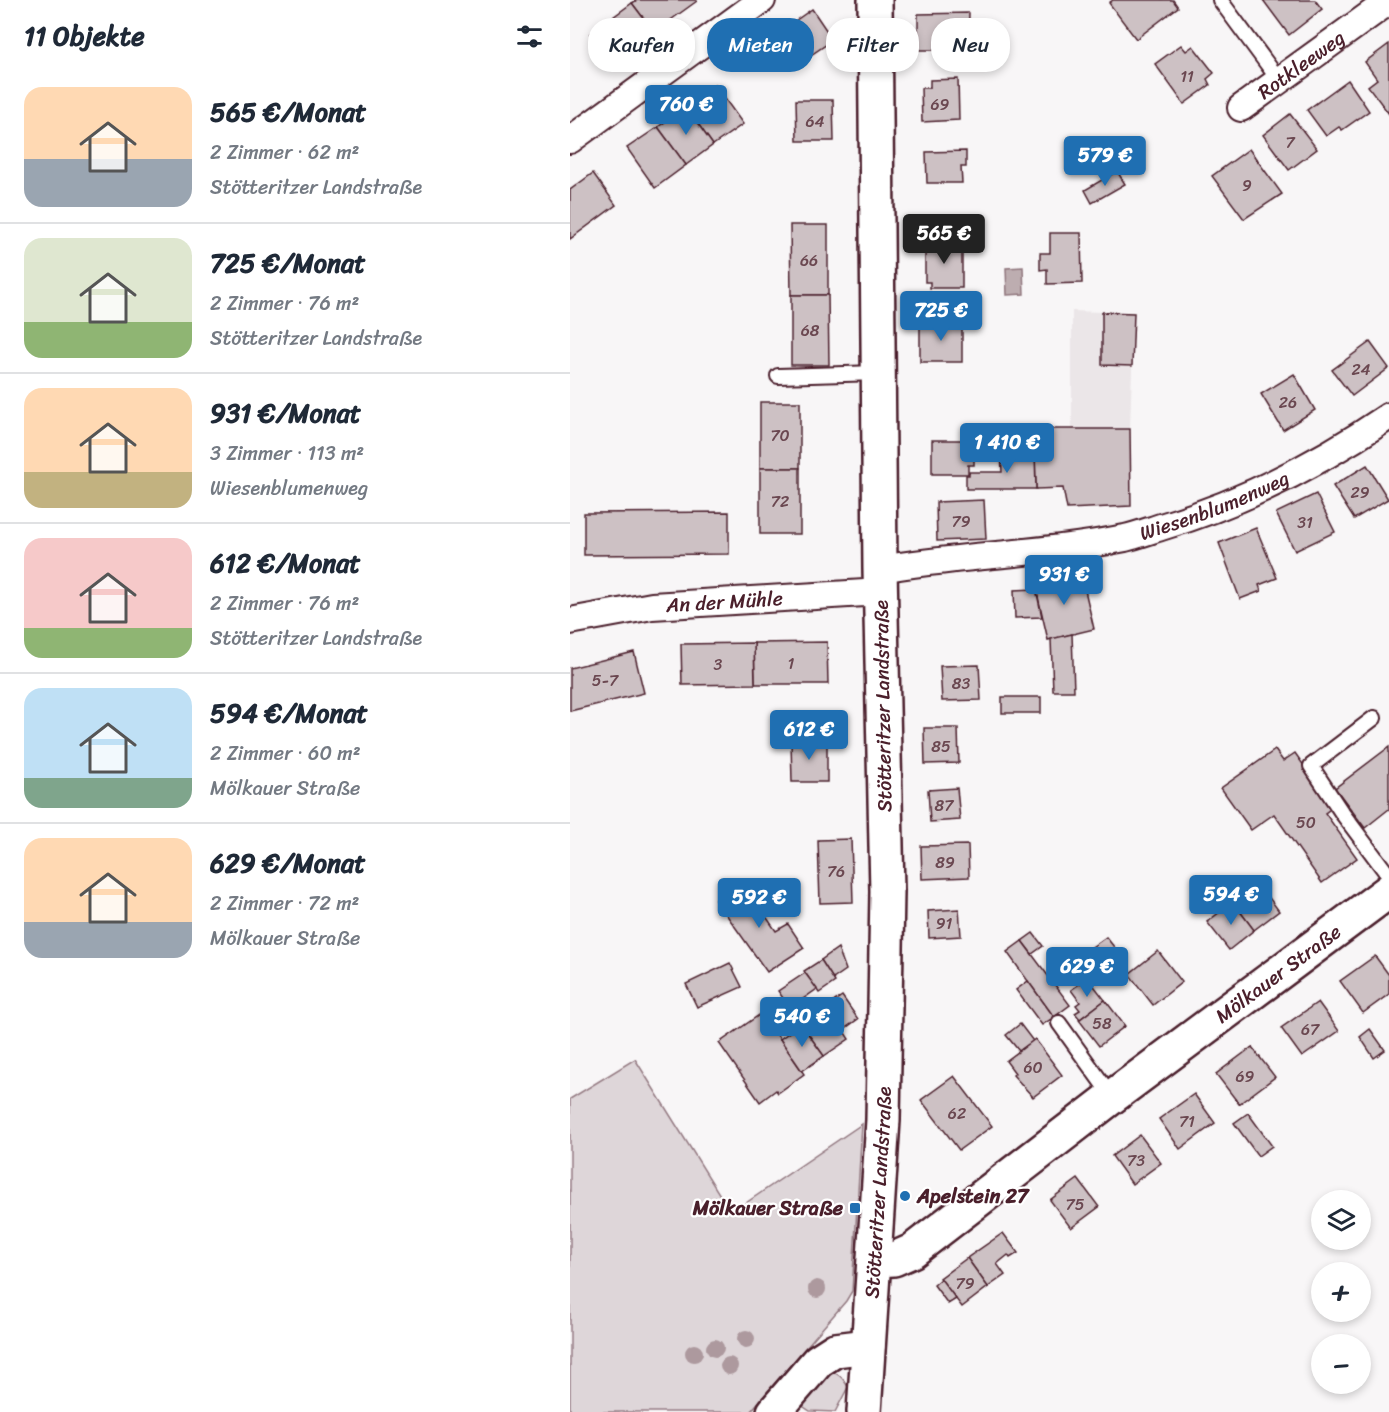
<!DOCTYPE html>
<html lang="de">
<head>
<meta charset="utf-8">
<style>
  body { margin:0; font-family:Sriracha,sans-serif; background:#f2f2f3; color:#1f2937; height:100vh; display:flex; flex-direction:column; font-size:22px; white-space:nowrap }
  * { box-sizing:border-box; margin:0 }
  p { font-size:20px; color:#747a83 }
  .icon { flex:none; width:33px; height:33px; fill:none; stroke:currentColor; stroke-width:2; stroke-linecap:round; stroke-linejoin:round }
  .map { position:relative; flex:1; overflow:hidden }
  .sheet { display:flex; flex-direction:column; background:#fff; width:570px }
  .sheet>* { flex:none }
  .top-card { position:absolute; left:18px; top:18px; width:570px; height:54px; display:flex; gap:12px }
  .tools { position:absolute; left:741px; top:1190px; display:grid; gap:12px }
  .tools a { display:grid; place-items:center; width:60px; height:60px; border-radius:50%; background:#fff; box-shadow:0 3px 9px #0003; font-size:30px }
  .price { position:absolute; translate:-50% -51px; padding:0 14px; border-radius:6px; background:#1f6fb2; color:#fff; font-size:20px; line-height:39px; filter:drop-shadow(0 2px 3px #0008) }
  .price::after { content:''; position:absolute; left:50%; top:36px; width:18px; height:14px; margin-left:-9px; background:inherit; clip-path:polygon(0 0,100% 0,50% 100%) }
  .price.selected { background:#222; color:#fff }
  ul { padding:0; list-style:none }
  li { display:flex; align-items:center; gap:18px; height:150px; padding:0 24px }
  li+li { border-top:2px solid #e0e1e3 }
  li span { display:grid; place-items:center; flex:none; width:168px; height:120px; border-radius:18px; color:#555 }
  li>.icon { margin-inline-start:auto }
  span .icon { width:72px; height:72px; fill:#fffc; stroke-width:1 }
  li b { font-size:26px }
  h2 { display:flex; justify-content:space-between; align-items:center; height:72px; padding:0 24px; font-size:26px }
  .tag { padding:0 21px; border-radius:24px; background:#fff; box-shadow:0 3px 9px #0003; font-size:21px; line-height:54px }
  .tag.selected { background:#1f6fb2; color:#fff }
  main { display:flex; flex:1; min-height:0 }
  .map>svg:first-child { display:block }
  .built { fill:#ebe6e8 }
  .green { fill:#ded6d9; stroke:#947a82; stroke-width:1.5 }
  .water { fill:#bdadb0; stroke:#8f747b; stroke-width:1.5 }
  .building { fill:#cdc1c4; stroke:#4a1f2b; stroke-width:1.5 }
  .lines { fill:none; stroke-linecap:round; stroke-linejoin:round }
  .service-casing { stroke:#4a1f2b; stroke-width:18 }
  .minor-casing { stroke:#4a1f2b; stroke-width:30 }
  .tertiary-casing { stroke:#4a1f2b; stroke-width:38 }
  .secondary-casing { stroke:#4a1f2b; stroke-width:38 }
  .service { stroke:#fff; stroke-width:14 }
  .minor { stroke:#fff; stroke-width:26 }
  .tertiary { stroke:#fff; stroke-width:33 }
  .secondary { stroke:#fff; stroke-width:33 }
  .tree { fill:#ad999e }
  .poi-dot { fill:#1f6fb2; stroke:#fff; stroke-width:2 }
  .labels { text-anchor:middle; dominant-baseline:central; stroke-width:4.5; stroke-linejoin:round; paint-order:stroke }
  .number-label { font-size:16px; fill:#6b4851 }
  .street-label { font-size:20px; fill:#4a1f2b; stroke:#fff }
  .poi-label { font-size:20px; font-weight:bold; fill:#4a1f2b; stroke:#fff; text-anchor:start }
</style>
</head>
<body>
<main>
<section class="sheet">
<h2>11 Objekte<svg class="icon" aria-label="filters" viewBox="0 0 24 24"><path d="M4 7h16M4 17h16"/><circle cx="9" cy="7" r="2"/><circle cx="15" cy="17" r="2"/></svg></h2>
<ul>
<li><span style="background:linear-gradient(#ffd9b3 60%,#9aa5b1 0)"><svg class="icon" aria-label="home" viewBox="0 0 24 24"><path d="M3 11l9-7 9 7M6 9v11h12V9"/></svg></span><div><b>565 €/Monat</b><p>2 Zimmer · 62 m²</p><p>Stötteritzer Landstraße</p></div></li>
<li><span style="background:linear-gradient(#dfe7d0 70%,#8fb573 0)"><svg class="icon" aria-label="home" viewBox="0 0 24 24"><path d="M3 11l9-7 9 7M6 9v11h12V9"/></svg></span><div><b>725 €/Monat</b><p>2 Zimmer · 76 m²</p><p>Stötteritzer Landstraße</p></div></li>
<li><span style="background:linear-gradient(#ffd9b3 70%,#c2b280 0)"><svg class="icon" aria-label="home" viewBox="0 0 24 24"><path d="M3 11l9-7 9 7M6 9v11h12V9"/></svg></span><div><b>931 €/Monat</b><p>3 Zimmer · 113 m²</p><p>Wiesenblumenweg</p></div></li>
<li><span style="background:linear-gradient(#f6c9c9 75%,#8fb573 0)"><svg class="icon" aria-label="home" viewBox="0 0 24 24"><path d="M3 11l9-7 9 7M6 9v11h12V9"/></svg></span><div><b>612 €/Monat</b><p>2 Zimmer · 76 m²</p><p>Stötteritzer Landstraße</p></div></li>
<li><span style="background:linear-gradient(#bfe0f5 75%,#7fa58c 0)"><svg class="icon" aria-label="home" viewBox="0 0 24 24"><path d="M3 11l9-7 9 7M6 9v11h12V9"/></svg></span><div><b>594 €/Monat</b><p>2 Zimmer · 60 m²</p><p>Mölkauer Straße</p></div></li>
<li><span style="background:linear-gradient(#ffd9b3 70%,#9aa5b1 0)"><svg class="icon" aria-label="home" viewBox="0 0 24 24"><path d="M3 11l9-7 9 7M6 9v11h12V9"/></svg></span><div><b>629 €/Monat</b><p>2 Zimmer · 72 m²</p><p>Mölkauer Straße</p></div></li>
</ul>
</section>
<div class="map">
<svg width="819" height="1412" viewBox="0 0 819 1412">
  <rect width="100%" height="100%" fill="#f8f6f7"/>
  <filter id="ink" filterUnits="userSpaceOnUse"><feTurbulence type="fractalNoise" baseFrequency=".0167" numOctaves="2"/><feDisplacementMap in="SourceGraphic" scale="12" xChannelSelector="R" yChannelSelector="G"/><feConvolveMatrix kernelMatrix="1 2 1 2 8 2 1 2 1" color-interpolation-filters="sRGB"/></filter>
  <g filter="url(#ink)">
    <path class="built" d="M502,311L564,313L560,429H502Z"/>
    <g class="green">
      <path d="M65,1059L161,1213L292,1124L282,1291L276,1301L180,1412H0V1099Z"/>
      <path d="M258,1371C269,1373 273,1378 278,1387L265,1412L240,1411L228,1403Z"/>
    </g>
    <path class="water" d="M453,267L454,294L437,295L436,268Z"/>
    <g class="building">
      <path d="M67,0H126L127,1L84,32L62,3Z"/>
      <path d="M543,0H603L608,7L566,39L539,3Z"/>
      <path d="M693,0H745L752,9L719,35Z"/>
      <path d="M62,3L84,32L42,63L20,34Z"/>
      <path d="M242,9L263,40L226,65L205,35Z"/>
      <path d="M399,13L398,50H348V14Z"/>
      <path d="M819,44V114L798,86L807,79L795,62Z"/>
      <path d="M611,45L616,51L623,46L644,73L637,79L640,85L614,104L585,64Z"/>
      <path d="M388,79L389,120L352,122L351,88H360V80Z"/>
      <path d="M778,80L799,111L772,130L769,127L756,136L737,110Z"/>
      <path d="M145,85L173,124L143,145L116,107Z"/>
      <path d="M226,100H263L264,141H227Z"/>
      <path d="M116,107L143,145L116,165L88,127Z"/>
      <path d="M720,114L747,149L719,170L693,135Z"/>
      <path d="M88,127L116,165L85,188L57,148Z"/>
      <path d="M679,149L712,194L674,219L642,176Z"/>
      <path d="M396,151V167H391L392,183H357L356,152Z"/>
      <path d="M547,171L555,184L522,203L515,190Z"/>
      <path d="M23,173L46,205L0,239V190Z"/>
      <path d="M220,225H258V295H221Z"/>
      <path d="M480,233H511L512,283L477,284V269L470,270V253H480Z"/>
      <path d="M355,243L392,244V288H360V282H355Z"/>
      <path d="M221,295H258L259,365H221Z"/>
      <path d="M532,312L564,313L562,366L532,365Z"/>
      <rect x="350" y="323" width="42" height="39"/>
      <path d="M800,342L819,368L782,396L762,370Z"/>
      <path d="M724,374L745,410L713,430L691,394Z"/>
      <rect x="190" y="402" width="40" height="66"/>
      <path d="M471,429H560L561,506L497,509L493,488L466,489L465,452H470Z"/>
      <path d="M362,440H398V450H404V465H398V474H362Z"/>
      <path d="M465,452L466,489H396V475H399V472H432L431,453Z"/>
      <path d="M797,465L818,499L784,519L763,486Z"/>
      <rect x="190" y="468" width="40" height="66"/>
      <path d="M746,494L765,532L725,551L706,513Z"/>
      <path d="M414,500L416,539L367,541L366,502Z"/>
      <path d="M159,512V554L14,555V513Z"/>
      <path d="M686,528L707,578L689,585L691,591L670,599L649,543Z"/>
      <path d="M511,573L524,629L478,640L465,584Z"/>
      <path d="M466,589L472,617L445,618L444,590Z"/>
      <path d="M502,634L504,691H483L481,639Z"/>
      <path d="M257,642L258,684H185L184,643Z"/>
      <path d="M184,643L185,684L112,685L111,644Z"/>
      <path d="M64,652L74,693L0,711V668Z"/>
      <path d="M409,665L411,700L372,701L370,666Z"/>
      <rect x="432" y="697" width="39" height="16"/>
      <path d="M354,728H388L389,763L355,764Z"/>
      <path d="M257,740V782H222L221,741Z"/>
      <path d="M819,747V809L795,828L765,788Z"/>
      <path d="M705,750L713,761L725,753L763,807L755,813L787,858L752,883L704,814L681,830L651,788Z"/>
      <path d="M387,788L390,820L360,822L358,790Z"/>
      <path d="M281,839L283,902L250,903L248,840Z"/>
      <path d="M398,845L399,877L352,879L351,846Z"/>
      <path d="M173,883L206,931L218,924L234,948L197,972L146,900Z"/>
      <path d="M688,883L709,911L684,930L663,902Z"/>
      <path d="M663,902L684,930L659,950L637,922Z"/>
      <path d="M389,909L391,936L359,938L358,911Z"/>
      <path d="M463,933L473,946L462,954L452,941Z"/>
      <path d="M536,937L553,958L539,969L522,947Z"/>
      <path d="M452,941L500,1005L484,1017L437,952Z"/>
      <path d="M268,948L276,970L263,979L251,960Z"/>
      <path d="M588,951L612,982L583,1005L559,974Z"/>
      <path d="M805,956L819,975V994L793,1013L770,981Z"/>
      <path d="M251,960L265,982L249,993L234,971Z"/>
      <path d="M160,963L172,987L127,1007L116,984Z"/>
      <path d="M235,973L247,989L220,1008L208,991Z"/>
      <path d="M518,978L535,1000L510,1019L505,1013L510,1010L506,1005L510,1002L501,990Z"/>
      <path d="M458,981L484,1017L472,1025L446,990Z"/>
      <path d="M272,996L288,1019L273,1030L279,1039L254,1056L231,1024Z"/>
      <path d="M535,1000L555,1026L529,1046L509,1020Z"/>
      <path d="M748,1002L769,1031L732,1057L711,1028Z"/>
      <path d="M192,1013L234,1074L208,1093L206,1090L190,1102L149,1043Z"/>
      <path d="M231,1024L254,1056L232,1071L210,1039Z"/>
      <path d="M450,1024L463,1041L449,1051L436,1035Z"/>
      <path d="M800,1029L815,1050L804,1058L790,1037Z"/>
      <path d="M465,1039L492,1075L463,1097L443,1075L445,1073L436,1061Z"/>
      <path d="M682,1047L705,1077L669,1104L646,1074Z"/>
      <path d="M384,1076L422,1126L389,1150L351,1100Z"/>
      <path d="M624,1094L645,1123L610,1149L589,1119Z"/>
      <path d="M678,1113L702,1146L688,1156L664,1123Z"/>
      <path d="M570,1135L591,1163L562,1184L542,1156Z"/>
      <path d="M508,1179L529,1207L501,1228L480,1200Z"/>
      <path d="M433,1233L448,1253L440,1258L438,1255L427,1264L435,1275L418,1287L397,1258Z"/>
      <path d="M397,1258L418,1287L392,1307L370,1278Z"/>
      <path d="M371,1279L386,1299L378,1304L364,1285Z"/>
    </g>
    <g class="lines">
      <g class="service-casing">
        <g id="service">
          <path d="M650,0L709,80"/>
          <path d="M208,376L308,373"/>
          <path d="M804,718L741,766L772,813L819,876"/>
          <path d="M489,1023L542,1097"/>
        </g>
      </g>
      <g class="minor-casing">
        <g id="minor">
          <path id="s1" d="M671,108L819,1"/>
          <path d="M0,140L192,0"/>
          <path id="s2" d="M310,569C391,555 474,554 555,538C568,535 581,530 594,526C674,502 750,463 819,416"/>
          <path id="s3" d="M0,621L82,606L311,592"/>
        </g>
      </g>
      <g class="tertiary-casing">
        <g id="tertiary">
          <path id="s4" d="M305,1260L324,1259L342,1251L542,1097L819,891"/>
          <path d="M204,1412L248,1361L265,1350L298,1346"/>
        </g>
      </g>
      <g class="secondary-casing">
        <g id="secondary">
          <path id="s5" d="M294,1412L313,1120L317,891L310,569L305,0"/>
        </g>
      </g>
      <use href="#service" class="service"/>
      <use href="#minor" class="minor"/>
      <use href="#tertiary" class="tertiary"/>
      <use href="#secondary" class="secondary"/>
    </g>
    <g class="tree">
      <circle cx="247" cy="1289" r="9"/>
      <circle cx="176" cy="1339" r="9"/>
      <circle cx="145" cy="1348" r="9"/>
      <circle cx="124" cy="1353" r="9"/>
      <circle cx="159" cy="1366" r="9"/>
    </g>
  </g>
  <g class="poi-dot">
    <circle cx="335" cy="1196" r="6"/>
    <rect x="279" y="1202" width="12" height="12" rx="3"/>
  </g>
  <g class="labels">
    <g class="number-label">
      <text x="617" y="76">11</text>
      <text x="370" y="104">69</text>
      <text x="245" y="121">64</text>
      <text x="720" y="142">7</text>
      <text x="677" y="185">9</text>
      <text x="239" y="260">66</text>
      <text x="240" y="330">68</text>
      <text x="791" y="369">24</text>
      <text x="718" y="402">26</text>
      <text x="210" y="435">70</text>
      <text x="790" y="492">29</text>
      <text x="210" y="501">72</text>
      <text x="391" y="521">79</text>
      <text x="735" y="522">31</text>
      <text x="221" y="663">1</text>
      <text x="148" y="664">3</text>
      <text x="35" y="680">5-7</text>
      <text x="391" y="683">83</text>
      <text x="371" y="746">85</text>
      <text x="374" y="805">87</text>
      <text x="736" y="822">50</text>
      <text x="375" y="862">89</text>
      <text x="266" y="871">76</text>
      <text x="374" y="923">91</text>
      <text x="532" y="1023">58</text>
      <text x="740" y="1029">67</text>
      <text x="463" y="1067">60</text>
      <text x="675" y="1076">69</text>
      <text x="387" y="1113">62</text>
      <text x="617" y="1121">71</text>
      <text x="566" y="1160">73</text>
      <text x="505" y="1204">75</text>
      <text x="395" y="1283">79</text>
    </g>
    <g class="street-label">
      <text stroke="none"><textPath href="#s1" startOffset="74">Rotkleeweg</textPath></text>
      <text stroke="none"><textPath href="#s2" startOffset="342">Wiesenblumenweg</textPath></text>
      <text stroke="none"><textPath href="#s3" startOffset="156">An der Mühle</textPath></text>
      <text transform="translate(313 706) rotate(-91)">Stötteritzer Landstraße</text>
      <text stroke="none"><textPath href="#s4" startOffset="498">Mölkauer Straße</textPath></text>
      <text stroke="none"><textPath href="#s5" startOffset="220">Stötteritzer Landstraße</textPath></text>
    </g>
    <g class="poi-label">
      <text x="347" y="1196">Apelstein 27</text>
      <text x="273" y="1208" text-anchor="end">Mölkauer Straße</text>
    </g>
  </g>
</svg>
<div class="tools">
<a><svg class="icon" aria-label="layers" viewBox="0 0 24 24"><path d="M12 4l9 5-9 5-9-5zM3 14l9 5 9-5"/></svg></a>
<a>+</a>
<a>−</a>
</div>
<b class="price" style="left:116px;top:136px">760 €</b>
<b class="price" style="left:535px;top:187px">579 €</b>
<b class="price selected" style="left:374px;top:265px">565 €</b>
<b class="price" style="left:371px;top:342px">725 €</b>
<b class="price" style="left:437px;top:474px">1 410 €</b>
<b class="price" style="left:494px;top:606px">931 €</b>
<b class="price" style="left:239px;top:761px">612 €</b>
<b class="price" style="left:661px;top:926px">594 €</b>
<b class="price" style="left:189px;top:929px">592 €</b>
<b class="price" style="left:517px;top:998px">629 €</b>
<b class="price" style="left:232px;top:1048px">540 €</b>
<div class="top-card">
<a class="tag">Kaufen</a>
<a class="tag selected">Mieten</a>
<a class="tag">Filter</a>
<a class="tag">Neu</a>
</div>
</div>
</main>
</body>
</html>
